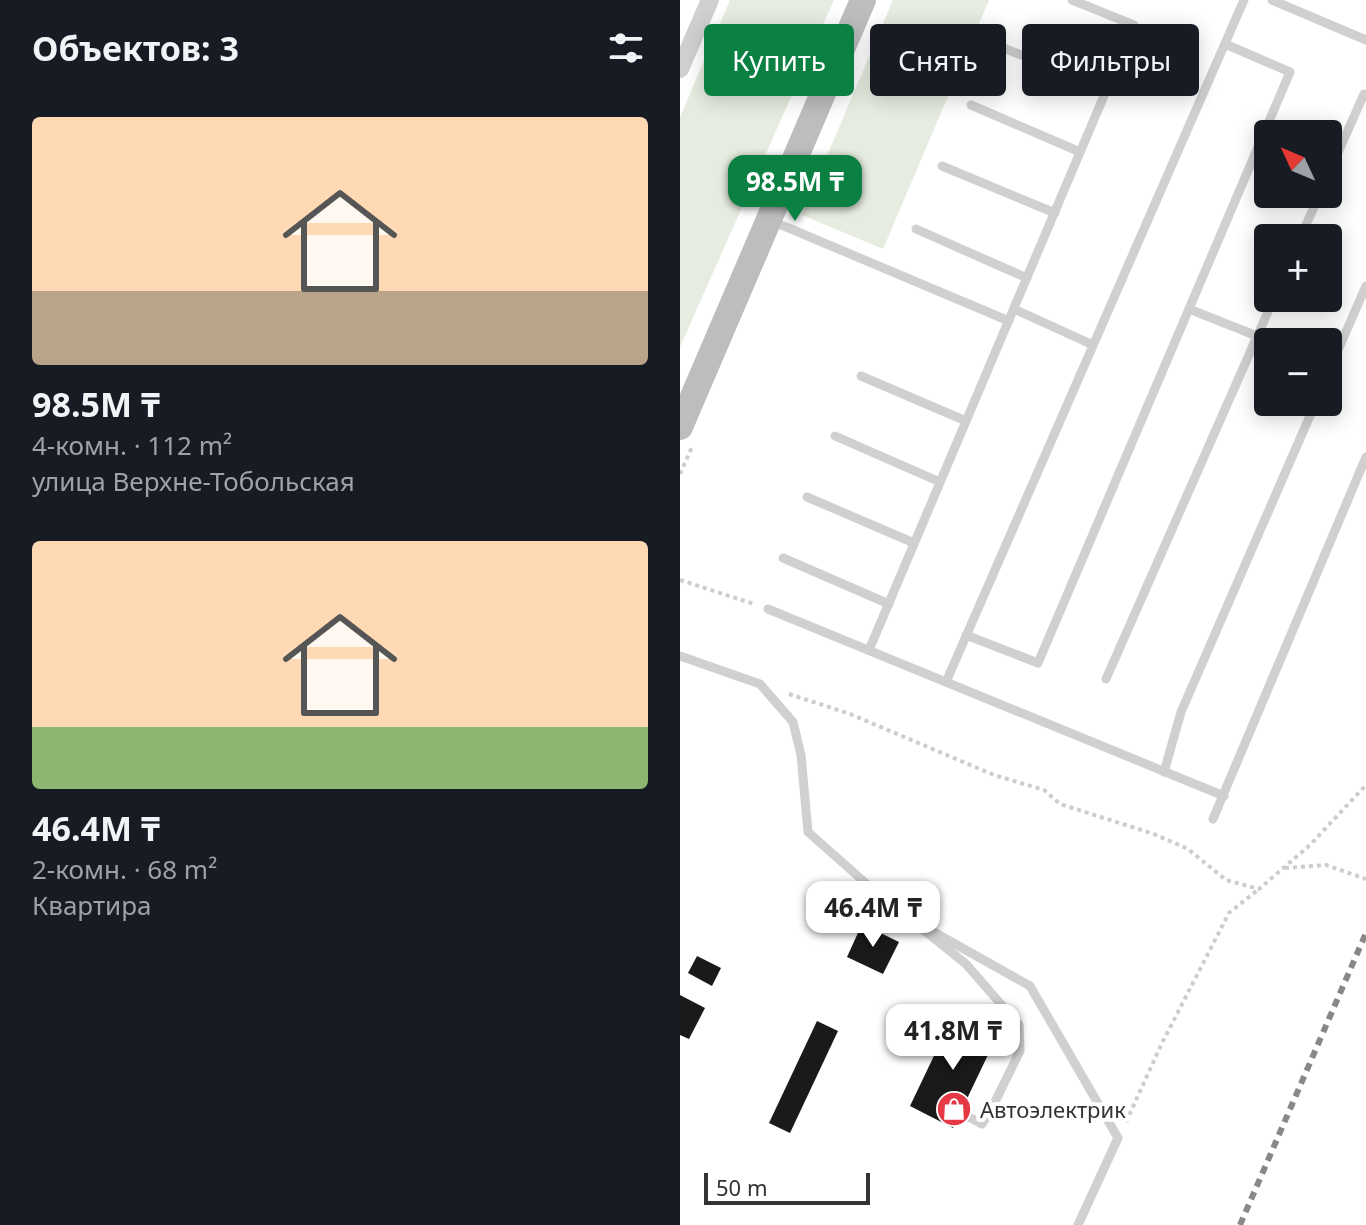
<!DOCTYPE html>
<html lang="ru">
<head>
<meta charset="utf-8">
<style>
  body { margin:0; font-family:"Noto Sans",sans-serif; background:#242831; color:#f1f3f6; height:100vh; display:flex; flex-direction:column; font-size:30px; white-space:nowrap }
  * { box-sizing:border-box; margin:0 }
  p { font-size:26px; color:#9ea1a6 }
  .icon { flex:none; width:44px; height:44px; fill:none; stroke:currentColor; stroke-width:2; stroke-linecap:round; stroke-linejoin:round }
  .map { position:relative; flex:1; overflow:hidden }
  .details { display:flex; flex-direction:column; background:#171b24; width:680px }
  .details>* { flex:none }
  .top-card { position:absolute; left:24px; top:24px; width:542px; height:72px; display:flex; gap:16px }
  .needle { width:52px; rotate:314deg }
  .fabs { position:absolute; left:574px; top:120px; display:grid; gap:16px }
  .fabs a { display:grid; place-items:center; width:88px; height:88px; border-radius:8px; background:#171b24; box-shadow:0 4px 20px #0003; font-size:40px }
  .scale { position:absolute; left:24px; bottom:20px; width:166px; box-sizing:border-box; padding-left:8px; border:4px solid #333; border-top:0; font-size:22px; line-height:28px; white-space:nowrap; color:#333; -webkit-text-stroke:6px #fff; paint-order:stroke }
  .price { position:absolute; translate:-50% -68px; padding:0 18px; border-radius:16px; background:#fff; color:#222; font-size:26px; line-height:52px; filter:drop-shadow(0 2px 4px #0008) }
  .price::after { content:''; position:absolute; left:50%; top:48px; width:24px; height:18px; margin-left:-12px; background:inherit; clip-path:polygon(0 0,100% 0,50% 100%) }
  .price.current { background:#0b8043; color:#fff }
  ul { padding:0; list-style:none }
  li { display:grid; align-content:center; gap:16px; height:424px; padding:0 32px }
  li span { display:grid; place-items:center; height:248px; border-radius:8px; color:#555 }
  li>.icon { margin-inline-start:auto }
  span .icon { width:144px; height:144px; fill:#fffc; stroke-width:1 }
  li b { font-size:34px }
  h2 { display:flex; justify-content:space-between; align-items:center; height:96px; padding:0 32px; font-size:34px }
  .pill { padding:0 28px; border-radius:8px; background:#171b24; box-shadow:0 4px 20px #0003; font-size:28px; line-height:72px }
  .pill.current { background:#0b8043; color:#fff }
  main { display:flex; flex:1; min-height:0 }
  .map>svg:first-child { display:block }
  .green { fill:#e6ecdf }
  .building { fill:#1a1a1a }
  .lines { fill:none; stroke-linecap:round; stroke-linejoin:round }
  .path { stroke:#cdcdcd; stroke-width:4; stroke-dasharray:4 4; stroke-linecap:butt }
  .lane { stroke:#d0d0d0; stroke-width:9 }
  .street { stroke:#d0d0d0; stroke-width:18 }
  .secondary { stroke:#bdbdbd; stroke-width:26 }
  .rail { stroke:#888; stroke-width:6; stroke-dasharray:8 6; stroke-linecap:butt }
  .labels { text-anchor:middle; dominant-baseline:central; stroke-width:8; stroke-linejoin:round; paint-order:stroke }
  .poi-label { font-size:22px; fill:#333; stroke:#fff; text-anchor:start }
</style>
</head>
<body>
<main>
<section class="details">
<h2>Объектов: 3<svg class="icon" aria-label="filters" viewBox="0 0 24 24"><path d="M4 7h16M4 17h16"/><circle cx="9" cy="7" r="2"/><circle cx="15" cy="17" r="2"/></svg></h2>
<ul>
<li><span style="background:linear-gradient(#ffd9b3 70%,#b9a48a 0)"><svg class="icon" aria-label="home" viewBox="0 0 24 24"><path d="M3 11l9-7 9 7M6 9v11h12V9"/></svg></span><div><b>98.5M ₸</b><p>4-комн. · 112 m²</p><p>улица Верхне-Тобольская</p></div></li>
<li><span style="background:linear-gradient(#ffd9b3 75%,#8fb573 0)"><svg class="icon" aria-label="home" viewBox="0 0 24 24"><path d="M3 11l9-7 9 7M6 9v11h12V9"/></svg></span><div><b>46.4M ₸</b><p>2-комн. · 68 m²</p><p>Квартира</p></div></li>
</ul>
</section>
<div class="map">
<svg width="686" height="1225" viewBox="0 0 686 1225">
  <rect width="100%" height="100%" fill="#fff"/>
  <g class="green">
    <path d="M50,0H154L0,347V117Z"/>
    <path d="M213,0H309L203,249L122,215Z"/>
  </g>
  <g class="building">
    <path d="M182,924L219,942L203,974L167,957Z"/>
    <path d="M17,956L41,968L32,986L8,973Z"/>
    <path d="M0,995L25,1008L9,1039L0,1035Z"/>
    <path d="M273,1016L317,1036L273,1128L230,1106Z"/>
    <path d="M137,1021L158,1031L110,1133L89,1123Z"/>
  </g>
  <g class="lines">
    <g class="path">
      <path d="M0,474L12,447"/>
      <path d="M0,580L74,604"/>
      <path d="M109,694L170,714L314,775L364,790L380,804L474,834L508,849L546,880L579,889L630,845L686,785"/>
      <path d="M605,868L646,865L686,879"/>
      <path d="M446,1122L482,1043L549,913L579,889"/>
    </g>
    <g class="lane">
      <path d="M592,0L686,40"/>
      <path d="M314,44L427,90"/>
      <path d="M291,105L400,152"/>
      <path d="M262,166L375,213"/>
      <path d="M648,175L684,94"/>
      <path d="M92,221L329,321"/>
      <path d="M236,229L347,278"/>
      <path d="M620,238L640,194"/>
      <path d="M334,309L413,345"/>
      <path d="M509,309L577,336"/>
      <path d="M573,346L588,353"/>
      <path d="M648,373L686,286"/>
      <path d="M181,376L286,421"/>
      <path d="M155,436L260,482"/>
      <path d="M127,497L234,543"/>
      <path d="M103,558L209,604"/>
      <path d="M88,609L544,796"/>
      <path d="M286,635L358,663L610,72L545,44"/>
      <path d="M189,650L454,25L392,0"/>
      <path d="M0,656L80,684L113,722L121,755L128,832L189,886L286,964L339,1025L340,1051L310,1112L302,1124L287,1116"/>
      <path d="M426,679L594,298"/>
      <path d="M266,682L564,0"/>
      <path d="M484,772L501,712L636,402"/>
      <path d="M533,819L686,457"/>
      <path d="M252,931L350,986L438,1138L398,1225"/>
    </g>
    <path class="street" d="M0,69L30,0"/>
    <path class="secondary" d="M0,427L183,0"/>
    <path class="rail" d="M560,1225L686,933"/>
  </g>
  <defs>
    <g id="shop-disc" transform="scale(1.8)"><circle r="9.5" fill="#e63946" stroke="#fff"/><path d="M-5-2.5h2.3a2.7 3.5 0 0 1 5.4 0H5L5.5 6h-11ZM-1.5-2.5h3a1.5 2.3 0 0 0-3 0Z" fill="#fff"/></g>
  </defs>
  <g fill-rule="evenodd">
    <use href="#shop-disc" x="274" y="1109"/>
  </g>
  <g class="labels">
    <g class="poi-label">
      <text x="300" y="1109">Автоэлектрик</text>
    </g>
  </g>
</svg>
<div class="fabs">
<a><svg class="needle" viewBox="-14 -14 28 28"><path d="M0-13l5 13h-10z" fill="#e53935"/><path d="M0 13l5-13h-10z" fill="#9ea1a6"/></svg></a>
<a>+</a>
<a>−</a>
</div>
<div class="scale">50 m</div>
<b class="price current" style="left:115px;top:223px">98.5M ₸</b>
<b class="price" style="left:193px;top:949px">46.4M ₸</b>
<b class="price" style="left:273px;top:1072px">41.8M ₸</b>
<div class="top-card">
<a class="pill current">Купить</a>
<a class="pill">Снять</a>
<a class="pill">Фильтры</a>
</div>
</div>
</main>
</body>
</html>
